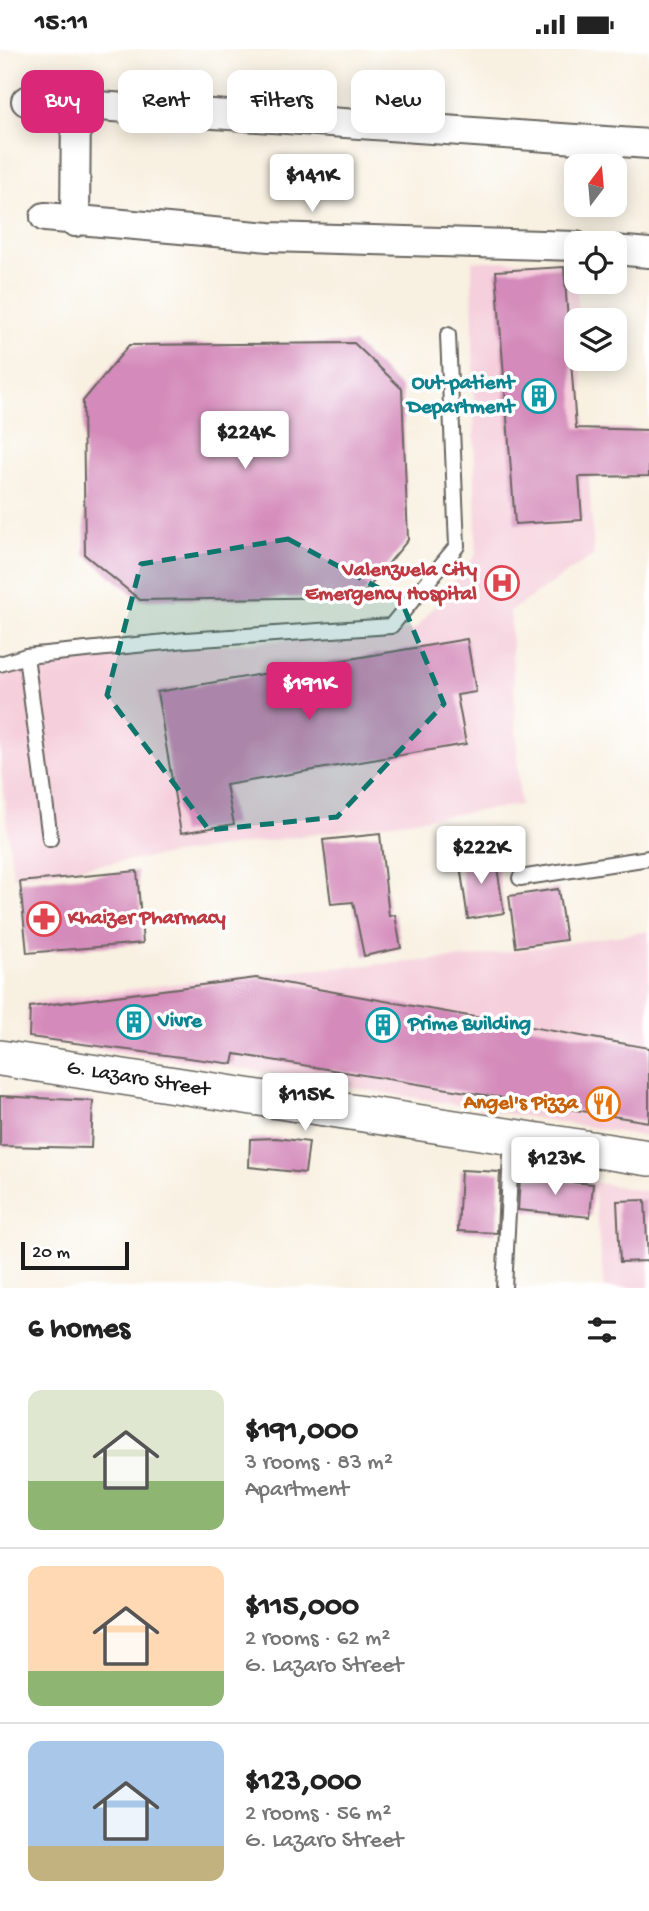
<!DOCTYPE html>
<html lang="en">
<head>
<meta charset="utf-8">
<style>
  body { margin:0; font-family:"Gochi Hand",sans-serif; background:#f6f6f6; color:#222; height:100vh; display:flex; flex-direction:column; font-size:26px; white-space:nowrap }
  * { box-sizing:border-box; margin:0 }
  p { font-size:23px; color:#767676 }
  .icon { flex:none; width:38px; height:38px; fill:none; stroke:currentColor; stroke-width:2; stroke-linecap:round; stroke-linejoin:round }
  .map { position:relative; height:1239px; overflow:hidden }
  .drawer { display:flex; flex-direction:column; background:#fff; flex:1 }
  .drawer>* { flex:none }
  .guide { position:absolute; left:21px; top:21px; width:607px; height:63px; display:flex; gap:14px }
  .needle { width:46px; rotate:16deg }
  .fabs { position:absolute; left:564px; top:105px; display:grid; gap:14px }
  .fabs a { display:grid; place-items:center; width:63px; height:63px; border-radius:14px; background:#fff; box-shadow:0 4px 18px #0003; font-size:35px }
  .scale { position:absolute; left:21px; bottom:18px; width:108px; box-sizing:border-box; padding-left:7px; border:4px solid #1c1c1c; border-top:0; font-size:19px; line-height:24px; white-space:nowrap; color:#1c1c1c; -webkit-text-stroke:5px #fff; paint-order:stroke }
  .price { position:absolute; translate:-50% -60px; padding:0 16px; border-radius:7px; background:#fff; color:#222; font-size:23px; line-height:46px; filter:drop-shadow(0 2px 4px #0008) }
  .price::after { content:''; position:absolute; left:50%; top:42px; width:21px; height:16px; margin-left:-10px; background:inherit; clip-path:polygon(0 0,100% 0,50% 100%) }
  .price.on { background:#db2777; color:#fff }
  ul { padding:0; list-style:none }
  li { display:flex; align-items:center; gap:21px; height:175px; padding:0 28px }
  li+li { border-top:2px solid #e0e0e0 }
  li span { display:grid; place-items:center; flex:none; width:196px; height:140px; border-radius:14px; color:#555 }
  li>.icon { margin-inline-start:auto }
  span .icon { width:84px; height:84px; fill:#fffc; stroke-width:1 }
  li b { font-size:30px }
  h2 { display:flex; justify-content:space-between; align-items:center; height:84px; padding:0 28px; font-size:30px }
  .pill { padding:0 24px; border-radius:14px; background:#fff; box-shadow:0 4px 18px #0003; font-size:24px; line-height:63px }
  .pill.on { background:#db2777; color:#fff }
  .status { display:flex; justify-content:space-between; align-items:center; height:49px; padding:0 35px; background:#fff; direction:ltr }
  .status svg { height:19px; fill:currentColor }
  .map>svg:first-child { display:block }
  .built { fill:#f5cfdb }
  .building { fill:#d48aba }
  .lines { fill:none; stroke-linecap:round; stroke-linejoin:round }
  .service-casing { stroke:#696661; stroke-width:18 }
  .minor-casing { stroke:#696661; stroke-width:32 }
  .tertiary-casing { stroke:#696661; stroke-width:38 }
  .service { stroke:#fff; stroke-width:14 }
  .minor { stroke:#fff; stroke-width:28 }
  .tertiary { stroke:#fff; stroke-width:35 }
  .marked { fill:#0f766e; fill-opacity:0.2; stroke:#0f766e; stroke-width:5; stroke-dasharray:14 9; stroke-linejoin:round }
  .labels { text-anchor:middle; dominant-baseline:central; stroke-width:7; stroke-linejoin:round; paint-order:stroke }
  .culture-label { font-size:21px; font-weight:bold; fill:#0d838f; stroke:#fff; text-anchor:start }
  .health-label { font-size:21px; font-weight:bold; fill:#be3a42; stroke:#fff; text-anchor:end }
  .street-label { font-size:21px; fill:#1c1c1c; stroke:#fff }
  .food-label { font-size:21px; font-weight:bold; fill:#c56008; stroke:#fff; text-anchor:end }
</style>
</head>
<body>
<div class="status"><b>15:11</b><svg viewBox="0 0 49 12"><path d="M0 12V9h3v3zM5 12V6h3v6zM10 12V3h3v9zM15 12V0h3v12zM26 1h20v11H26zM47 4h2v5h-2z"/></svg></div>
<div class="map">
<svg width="649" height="1239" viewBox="0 0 649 1239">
  <rect width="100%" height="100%" fill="#fff"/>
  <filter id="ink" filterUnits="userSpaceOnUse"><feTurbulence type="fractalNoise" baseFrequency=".0143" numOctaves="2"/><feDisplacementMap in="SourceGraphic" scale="14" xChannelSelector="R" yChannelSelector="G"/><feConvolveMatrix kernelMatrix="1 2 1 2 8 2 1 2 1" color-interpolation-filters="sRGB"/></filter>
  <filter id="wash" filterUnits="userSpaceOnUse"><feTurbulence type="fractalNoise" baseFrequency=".00686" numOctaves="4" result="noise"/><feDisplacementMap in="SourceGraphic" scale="28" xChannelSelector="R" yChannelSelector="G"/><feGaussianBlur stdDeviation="1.57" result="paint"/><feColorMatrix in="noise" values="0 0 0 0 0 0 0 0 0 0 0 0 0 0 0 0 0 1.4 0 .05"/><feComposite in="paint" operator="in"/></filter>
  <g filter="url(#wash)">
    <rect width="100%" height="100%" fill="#f8f0e0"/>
    <g class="built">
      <path d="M472,212L575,213L579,271H576V310H581L594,506L510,562L520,756L13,828L0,714V624L8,614L416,580L476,505Z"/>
      <path d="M649,882V1088L243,1020L26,991L27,953L244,926L472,908Z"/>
      <path d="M593,1133L649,1143V1239H604Z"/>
    </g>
    <g id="blocks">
      <g class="building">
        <path d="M564,218L576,379L649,381V427L579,428L582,471L515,475L496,222Z"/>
        <path d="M354,294L402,340L408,491L361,548L140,551L85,506L83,352L129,296Z"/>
        <path d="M467,590L476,643L457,646L466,695L226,736L234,775L181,784L157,643Z"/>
        <path d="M380,785L389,867L395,866L401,899L364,907L353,853L331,855L323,791Z"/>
        <path d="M495,805L504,864L468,870L459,810Z"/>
        <path d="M137,822L143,894L27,904L20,833Z"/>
        <path d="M558,840L566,891L516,898L509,847Z"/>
        <path d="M256,929L649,999V1073L235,1005L233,1015L29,988L30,958Z"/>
        <path d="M0,1047L93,1052L91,1099L0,1097Z"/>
        <path d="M276,1089L309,1093L305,1124L249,1118L250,1090Z"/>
        <path d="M461,1121L500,1123L497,1184L458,1182Z"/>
        <path d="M520,1128L593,1135L590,1168L518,1161Z"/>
        <path d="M645,1151L648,1212L620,1213L617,1152Z"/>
      </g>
    </g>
  </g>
  <g filter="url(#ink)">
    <use href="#blocks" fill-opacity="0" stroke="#696661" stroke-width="2"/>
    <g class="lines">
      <g class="service-casing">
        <g id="service">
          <path d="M26,607L50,790"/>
          <path d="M0,615L26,607L186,591L391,577L457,497L448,286"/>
          <path d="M520,829L649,809"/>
          <path d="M504,1239L512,1087"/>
        </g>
      </g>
      <g class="minor-casing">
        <g id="minor">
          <path d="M26,52L649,95"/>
          <path d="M45,168L269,188L576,197"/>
          <path d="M75,173L76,57"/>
          <path d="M614,201L649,204"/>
        </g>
      </g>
      <g class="tertiary-casing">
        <path id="tertiary" d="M0,1009L649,1109"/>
      </g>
      <use href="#service" class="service"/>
      <use href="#minor" class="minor"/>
      <use href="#tertiary" class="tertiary"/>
    </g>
  </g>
  <path class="marked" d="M288,490L401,551L444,655L337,768L209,781L107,646L141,515Z"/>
  <defs>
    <g id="building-ring" transform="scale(1.75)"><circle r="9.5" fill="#fff" stroke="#0f9aa8" stroke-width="1.5"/><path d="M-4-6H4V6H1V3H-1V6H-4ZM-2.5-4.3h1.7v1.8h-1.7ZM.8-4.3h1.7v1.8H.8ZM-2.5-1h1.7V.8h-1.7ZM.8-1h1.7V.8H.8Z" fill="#0f9aa8"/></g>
    <g id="hospital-ring" transform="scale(1.75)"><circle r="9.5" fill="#fff" stroke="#e0444e" stroke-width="1.5"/><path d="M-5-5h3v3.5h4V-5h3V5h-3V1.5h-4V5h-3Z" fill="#e0444e"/></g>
    <g id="pharmacy-ring" transform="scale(1.75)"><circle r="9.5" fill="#fff" stroke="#e0444e" stroke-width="1.5"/><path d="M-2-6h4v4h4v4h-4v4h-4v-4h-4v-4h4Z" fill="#e0444e"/></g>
    <g id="restaurant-ring" transform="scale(1.75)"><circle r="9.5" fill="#fff" stroke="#e8710a" stroke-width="1.5"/><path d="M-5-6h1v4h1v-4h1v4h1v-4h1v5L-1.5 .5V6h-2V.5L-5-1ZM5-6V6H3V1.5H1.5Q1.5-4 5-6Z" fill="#e8710a"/></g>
  </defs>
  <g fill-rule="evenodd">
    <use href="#building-ring" x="539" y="347"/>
    <use href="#hospital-ring" x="502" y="534"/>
    <use href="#pharmacy-ring" x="44" y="870"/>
    <use href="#building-ring" x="134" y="973"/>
    <use href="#building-ring" x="383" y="976"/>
    <use href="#restaurant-ring" x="603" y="1055"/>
  </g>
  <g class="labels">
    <g class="culture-label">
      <text x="514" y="335" text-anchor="end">Out-patient<tspan x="514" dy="24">Department</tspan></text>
      <text x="158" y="973">Vivre</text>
      <text x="408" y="976">Prime Building</text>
    </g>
    <g class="health-label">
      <text x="477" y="522">Valenzuela City<tspan x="477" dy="24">Emergency Hospital</tspan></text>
      <text x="68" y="870" text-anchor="start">Khaizer Pharmacy</text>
    </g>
    <g class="street-label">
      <text transform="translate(138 1031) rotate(9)">G. Lazaro Street</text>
    </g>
    <g class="food-label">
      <text x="578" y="1055">Angel's Pizza</text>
    </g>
  </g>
</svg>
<div class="fabs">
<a><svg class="needle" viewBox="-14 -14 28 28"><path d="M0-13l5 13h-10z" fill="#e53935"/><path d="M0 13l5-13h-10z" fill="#767676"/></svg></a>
<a><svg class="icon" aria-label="locate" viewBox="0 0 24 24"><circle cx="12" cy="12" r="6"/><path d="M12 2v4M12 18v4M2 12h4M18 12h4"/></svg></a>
<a><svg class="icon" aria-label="layers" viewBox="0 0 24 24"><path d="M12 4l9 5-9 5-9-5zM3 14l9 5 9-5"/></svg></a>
</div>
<div class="scale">20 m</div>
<b class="price" style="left:312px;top:165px">$141K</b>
<b class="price" style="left:245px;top:422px">$224K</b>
<b class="price on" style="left:309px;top:673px">$191K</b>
<b class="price" style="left:481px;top:837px">$222K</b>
<b class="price" style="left:305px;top:1084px">$115K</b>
<b class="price" style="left:555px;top:1148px">$123K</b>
<div class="guide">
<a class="pill on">Buy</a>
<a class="pill">Rent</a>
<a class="pill">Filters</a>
<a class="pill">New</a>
</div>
</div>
<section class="drawer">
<h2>6 homes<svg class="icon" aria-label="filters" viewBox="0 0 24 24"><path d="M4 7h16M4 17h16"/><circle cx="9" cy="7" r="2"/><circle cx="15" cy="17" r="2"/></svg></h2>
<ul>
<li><span style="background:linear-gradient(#dfe7d0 65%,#8fb573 0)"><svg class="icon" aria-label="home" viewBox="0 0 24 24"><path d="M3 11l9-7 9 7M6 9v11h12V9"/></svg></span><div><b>$191,000</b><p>3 rooms · 83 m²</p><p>Apartment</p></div></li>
<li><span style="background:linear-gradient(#ffd9b3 75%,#8fb573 0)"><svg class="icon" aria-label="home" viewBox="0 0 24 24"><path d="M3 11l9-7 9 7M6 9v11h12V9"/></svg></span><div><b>$115,000</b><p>2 rooms · 62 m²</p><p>G. Lazaro Street</p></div></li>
<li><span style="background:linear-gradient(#a9c7e8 75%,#c2b280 0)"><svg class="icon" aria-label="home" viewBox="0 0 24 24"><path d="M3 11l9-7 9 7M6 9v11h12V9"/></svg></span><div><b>$123,000</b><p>2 rooms · 56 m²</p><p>G. Lazaro Street</p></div></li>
</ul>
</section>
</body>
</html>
